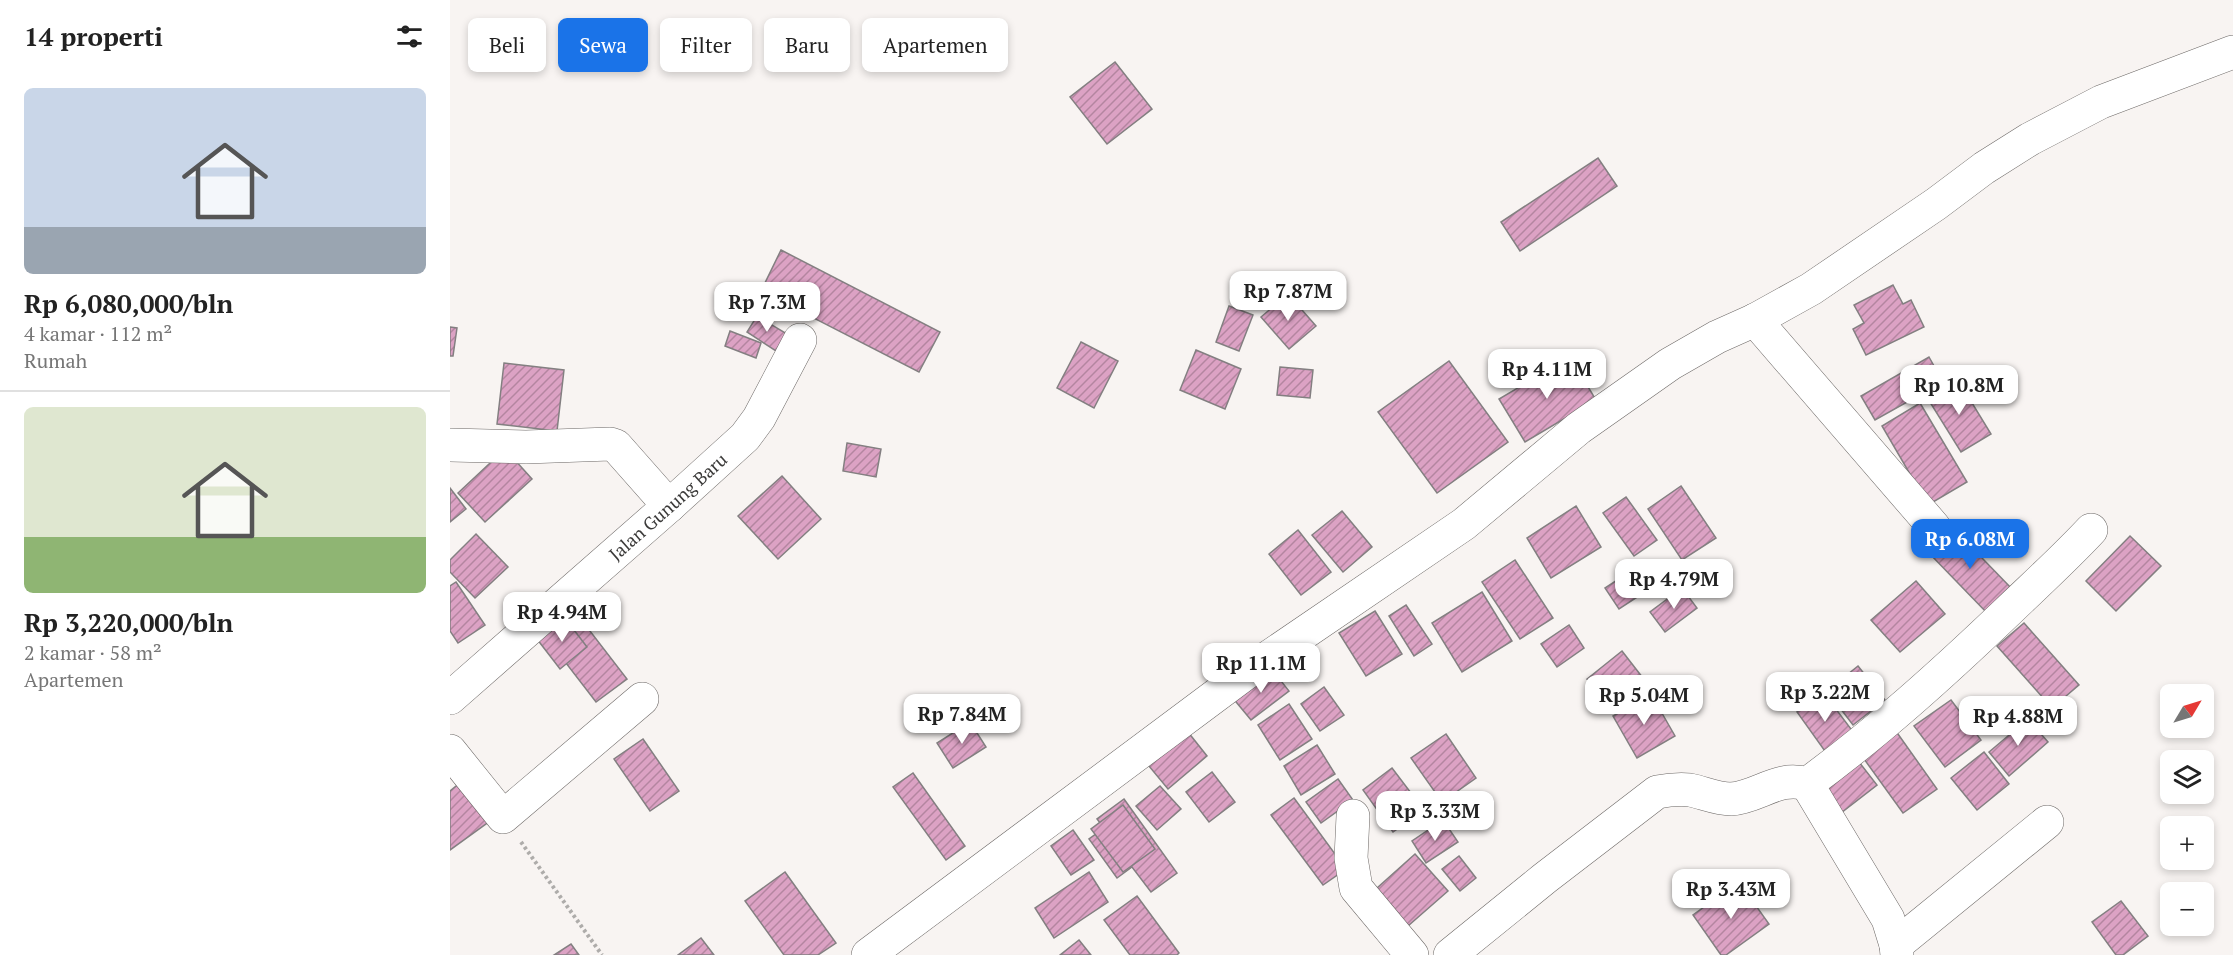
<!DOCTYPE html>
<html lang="id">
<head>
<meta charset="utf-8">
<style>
  body { margin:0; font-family:"PT Serif",serif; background:#f6f6f6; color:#222; height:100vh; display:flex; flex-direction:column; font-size:22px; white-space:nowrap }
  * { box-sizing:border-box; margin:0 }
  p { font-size:20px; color:#767676 }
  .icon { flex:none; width:33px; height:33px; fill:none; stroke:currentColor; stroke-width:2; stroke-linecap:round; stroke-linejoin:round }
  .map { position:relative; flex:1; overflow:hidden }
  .sheet { display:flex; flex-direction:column; background:#fff; width:450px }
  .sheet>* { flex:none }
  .banner { position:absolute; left:18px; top:18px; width:570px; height:54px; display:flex; gap:12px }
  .needle { width:39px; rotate:52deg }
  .buttons { position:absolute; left:1710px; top:684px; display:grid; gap:12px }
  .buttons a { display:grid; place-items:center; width:54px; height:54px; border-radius:9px; background:#fff; box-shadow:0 3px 9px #0003; font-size:30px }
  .price { position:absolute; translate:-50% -51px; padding:0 14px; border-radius:12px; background:#fff; color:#222; font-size:20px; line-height:39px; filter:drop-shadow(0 2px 3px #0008) }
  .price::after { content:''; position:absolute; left:50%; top:36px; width:18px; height:14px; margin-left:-9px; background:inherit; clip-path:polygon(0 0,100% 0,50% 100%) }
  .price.active { background:#1a73e8; color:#fff }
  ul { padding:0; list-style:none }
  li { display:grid; align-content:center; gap:12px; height:318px; padding:0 24px }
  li+li { border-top:2px solid #e0e0e0 }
  li span { display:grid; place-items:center; height:186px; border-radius:9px; color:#555 }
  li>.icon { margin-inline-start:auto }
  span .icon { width:108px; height:108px; fill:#fffc; stroke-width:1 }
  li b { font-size:26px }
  h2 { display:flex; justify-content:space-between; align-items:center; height:72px; padding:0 24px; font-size:26px }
  .pill { padding:0 21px; border-radius:9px; background:#fff; box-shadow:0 3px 9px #0003; font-size:21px; line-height:54px }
  .pill.active { background:#1a73e8; color:#fff }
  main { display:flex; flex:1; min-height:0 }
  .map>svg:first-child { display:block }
  .building { fill:url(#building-hatch); stroke:#837f81; stroke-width:1.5 }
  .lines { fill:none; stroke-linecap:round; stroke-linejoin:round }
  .minor-casing { stroke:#6c6866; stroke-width:34 }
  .tertiary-casing { stroke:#6c6866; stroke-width:34 }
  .path { stroke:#aeacaa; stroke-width:4; stroke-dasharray:3 3; stroke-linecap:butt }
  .minor { stroke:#fff; stroke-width:33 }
  .tertiary { stroke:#fff; stroke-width:33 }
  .labels { text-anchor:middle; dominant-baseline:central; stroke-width:6; stroke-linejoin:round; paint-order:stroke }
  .street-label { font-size:18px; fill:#3c3b3a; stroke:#fff }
</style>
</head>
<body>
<main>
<section class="sheet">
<h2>14 properti<svg class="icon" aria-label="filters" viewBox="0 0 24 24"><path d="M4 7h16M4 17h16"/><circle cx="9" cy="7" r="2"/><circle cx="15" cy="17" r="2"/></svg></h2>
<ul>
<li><span style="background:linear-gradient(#c9d6e8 75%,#9aa5b1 0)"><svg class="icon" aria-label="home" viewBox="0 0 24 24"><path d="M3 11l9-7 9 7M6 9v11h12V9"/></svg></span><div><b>Rp 6,080,000/bln</b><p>4 kamar · 112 m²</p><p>Rumah</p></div></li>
<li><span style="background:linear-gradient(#dfe7d0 70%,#8fb573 0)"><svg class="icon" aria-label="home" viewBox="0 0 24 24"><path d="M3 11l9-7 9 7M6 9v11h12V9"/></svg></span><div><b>Rp 3,220,000/bln</b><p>2 kamar · 58 m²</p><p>Apartemen</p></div></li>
</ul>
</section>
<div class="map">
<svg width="1783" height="955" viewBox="0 0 1783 955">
  <defs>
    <pattern id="building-hatch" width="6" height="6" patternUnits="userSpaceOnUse" patternTransform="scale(1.5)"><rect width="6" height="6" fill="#dca2c4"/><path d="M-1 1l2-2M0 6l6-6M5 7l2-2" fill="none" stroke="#b485a0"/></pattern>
  </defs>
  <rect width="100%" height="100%" fill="#f8f4f2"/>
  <g class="building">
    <path d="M665,62L702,109L657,144L620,97Z"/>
    <path d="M1148,158L1167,186L1070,251L1051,222Z"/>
    <path d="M331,250L490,332L469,372L311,291Z"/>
    <path d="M1443,285L1453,304L1461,300L1474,327L1416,355L1403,329L1414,323L1404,305Z"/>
    <path d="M838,294L866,326L839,349L811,317Z"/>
    <path d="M779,306L803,315L789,351L766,342Z"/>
    <path d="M307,316L337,334L326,351L297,332Z"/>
    <path d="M0,327L7,328L3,356H0Z"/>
    <path d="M280,331L311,343L306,358L275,346Z"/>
    <path d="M631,342L668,361L644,408L607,388Z"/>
    <path d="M746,350L791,369L775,409L730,390Z"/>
    <path d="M1120,357L1146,400L1075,442L1049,399Z"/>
    <path d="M1479,357L1493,382L1425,420L1411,396Z"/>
    <path d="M999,361L1058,442L987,493L928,412Z"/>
    <path d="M54,363L114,370L107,431L47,424Z"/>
    <path d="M830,367L863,370L860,398L827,395Z"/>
    <path d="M1508,380L1541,434L1511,452L1478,399Z"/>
    <path d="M1470,403L1517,482L1478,505L1432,426Z"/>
    <path d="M397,443L431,449L426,477L393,471Z"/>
    <path d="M55,449L82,479L35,522L8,493Z"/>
    <path d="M332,476L371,519L328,559L288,516Z"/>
    <path d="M1231,486L1266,538L1232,560L1198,509Z"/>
    <path d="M0,488L16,509L0,522Z"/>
    <path d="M1176,497L1207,540L1184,556L1153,513Z"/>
    <path d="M1126,506L1151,547L1101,578L1077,538Z"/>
    <path d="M892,511L922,547L893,572L862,535Z"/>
    <path d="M1502,527L1563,590L1538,614L1477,551Z"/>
    <path d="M848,530L881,572L851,595L819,554Z"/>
    <path d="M26,534L58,567L25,598L0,572V560Z"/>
    <path d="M1680,536L1711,566L1666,611L1636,581Z"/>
    <path d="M1065,560L1103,618L1070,639L1032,582Z"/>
    <path d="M1187,567L1201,588L1169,609L1155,588Z"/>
    <path d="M1466,581L1495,614L1450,652L1421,620Z"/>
    <path d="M6,582L35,625L8,643L0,631V586Z"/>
    <path d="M1232,588L1247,608L1215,632L1200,612Z"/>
    <path d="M1032,592L1062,641L1012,672L982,623Z"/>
    <path d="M956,605L982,644L964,656L939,616Z"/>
    <path d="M123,609L177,679L146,702L92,632Z"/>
    <path d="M925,611L952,654L916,676L889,633Z"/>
    <path d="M114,617L137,647L110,669L87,639Z"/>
    <path d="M1574,623L1629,685L1602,708L1547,646Z"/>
    <path d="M1119,625L1134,648L1107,667L1091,644Z"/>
    <path d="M1172,651L1196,682L1161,710L1137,679Z"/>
    <path d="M1408,666L1435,700L1403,725L1377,691Z"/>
    <path d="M820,667L839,691L801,720L782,697Z"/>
    <path d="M874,687L894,715L870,731L851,704Z"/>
    <path d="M1373,692L1404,733L1377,754L1347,712Z"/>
    <path d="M1201,694L1225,736L1187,758L1163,716Z"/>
    <path d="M1501,700L1531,740L1495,767L1464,726Z"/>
    <path d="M839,704L862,739L830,760L808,725Z"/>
    <path d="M1578,719L1598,742L1559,776L1539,752Z"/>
    <path d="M520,722L536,747L503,768L487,743Z"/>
    <path d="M734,727L757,756L718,789L694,760Z"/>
    <path d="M1443,727L1487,789L1453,813L1409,752Z"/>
    <path d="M996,734L1026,778L992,802L961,758Z"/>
    <path d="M193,739L229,791L200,811L164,759Z"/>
    <path d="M867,745L885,774L851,795L834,766Z"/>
    <path d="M1534,752L1559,784L1527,810L1501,778Z"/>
    <path d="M1402,753L1427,785L1391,813L1366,780Z"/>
    <path d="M942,768L974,810L943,832L913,790Z"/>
    <path d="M762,772L785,802L759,822L736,792Z"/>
    <path d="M463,773L515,846L496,860L443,787Z"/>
    <path d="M888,779L903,800L871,823L856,802Z"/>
    <path d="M11,782L40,821L0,850V791Z"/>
    <path d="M710,786L731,809L707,830L686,806Z"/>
    <path d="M844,798L896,869L873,885L821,815Z"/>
    <path d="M674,799L727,873L701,892L682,867L667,878L639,839L654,828L647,819Z"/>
    <path d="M673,805L705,849L673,872L641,829Z"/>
    <path d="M993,820L1008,842L976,863L962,841Z"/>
    <path d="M623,830L644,860L621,875L601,846Z"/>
    <path d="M965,854L998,891L950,933L918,896Z"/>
    <path d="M1009,856L1026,878L1010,891L992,869Z"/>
    <path d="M335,872L386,943L368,955H334L295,901Z"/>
    <path d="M639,872L658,902L604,938L585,908Z"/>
    <path d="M1289,882L1319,924L1276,955H1271L1243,915Z"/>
    <path d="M687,896L729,953L727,955H680L654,920Z"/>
    <path d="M1671,901L1698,936L1673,955H1666L1642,922Z"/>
    <path d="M251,938L264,955H228Z"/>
    <path d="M629,940L641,955H610Z"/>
    <path d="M121,944L129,955H104Z"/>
  </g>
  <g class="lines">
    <g class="minor-casing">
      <g id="minor">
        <path d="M1305,320L1484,527"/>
        <path d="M0,445L76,447L160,444L166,446L219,506"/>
        <path id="s1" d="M0,698L219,506L295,437L309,418L350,340"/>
        <path d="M0,751L53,817L192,699"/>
        <path d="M1357,784L1438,919L1446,945L1447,955"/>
        <path d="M903,816L901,858L906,888L962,955"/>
        <path d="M1446,945L1597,822"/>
        <path d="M1000,955L1095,878L1207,792C1218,790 1229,789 1240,790C1254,793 1267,799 1281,799C1309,797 1328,775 1357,784C1428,732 1492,674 1555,614C1584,586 1613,560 1641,530"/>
      </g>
    </g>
    <g class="tertiary-casing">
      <path id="tertiary" d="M418,955L804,667L1014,524L1129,428L1220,364L1267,337L1305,320L1361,289L1486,204L1534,168L1580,139L1651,102L1783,52"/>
    </g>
    <path class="path" d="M71,842L152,955"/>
    <use href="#minor" class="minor"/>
    <use href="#tertiary" class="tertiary"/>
  </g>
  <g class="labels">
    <g class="street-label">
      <text stroke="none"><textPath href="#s1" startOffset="290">Jalan Gunung Baru</textPath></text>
    </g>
  </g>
</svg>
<div class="buttons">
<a><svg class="needle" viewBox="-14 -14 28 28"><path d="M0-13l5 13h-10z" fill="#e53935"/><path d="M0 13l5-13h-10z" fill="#767676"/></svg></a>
<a><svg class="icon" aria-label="layers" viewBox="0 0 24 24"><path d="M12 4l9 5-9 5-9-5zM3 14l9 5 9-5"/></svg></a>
<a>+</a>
<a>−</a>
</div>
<b class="price" style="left:838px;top:322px">Rp 7.87M</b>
<b class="price" style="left:317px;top:333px">Rp 7.3M</b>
<b class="price" style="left:1097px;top:400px">Rp 4.11M</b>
<b class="price" style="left:1509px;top:416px">Rp 10.8M</b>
<b class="price active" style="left:1520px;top:570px">Rp 6.08M</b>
<b class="price" style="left:1224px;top:610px">Rp 4.79M</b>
<b class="price" style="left:112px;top:643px">Rp 4.94M</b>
<b class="price" style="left:811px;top:694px">Rp 11.1M</b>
<b class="price" style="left:1375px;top:723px">Rp 3.22M</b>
<b class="price" style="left:1194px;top:726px">Rp 5.04M</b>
<b class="price" style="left:512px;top:745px">Rp 7.84M</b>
<b class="price" style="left:1568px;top:747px">Rp 4.88M</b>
<b class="price" style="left:985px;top:842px">Rp 3.33M</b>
<b class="price" style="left:1281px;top:920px">Rp 3.43M</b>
<div class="banner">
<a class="pill">Beli</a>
<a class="pill active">Sewa</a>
<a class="pill">Filter</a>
<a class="pill">Baru</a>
<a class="pill">Apartemen</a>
</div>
</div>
</main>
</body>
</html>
